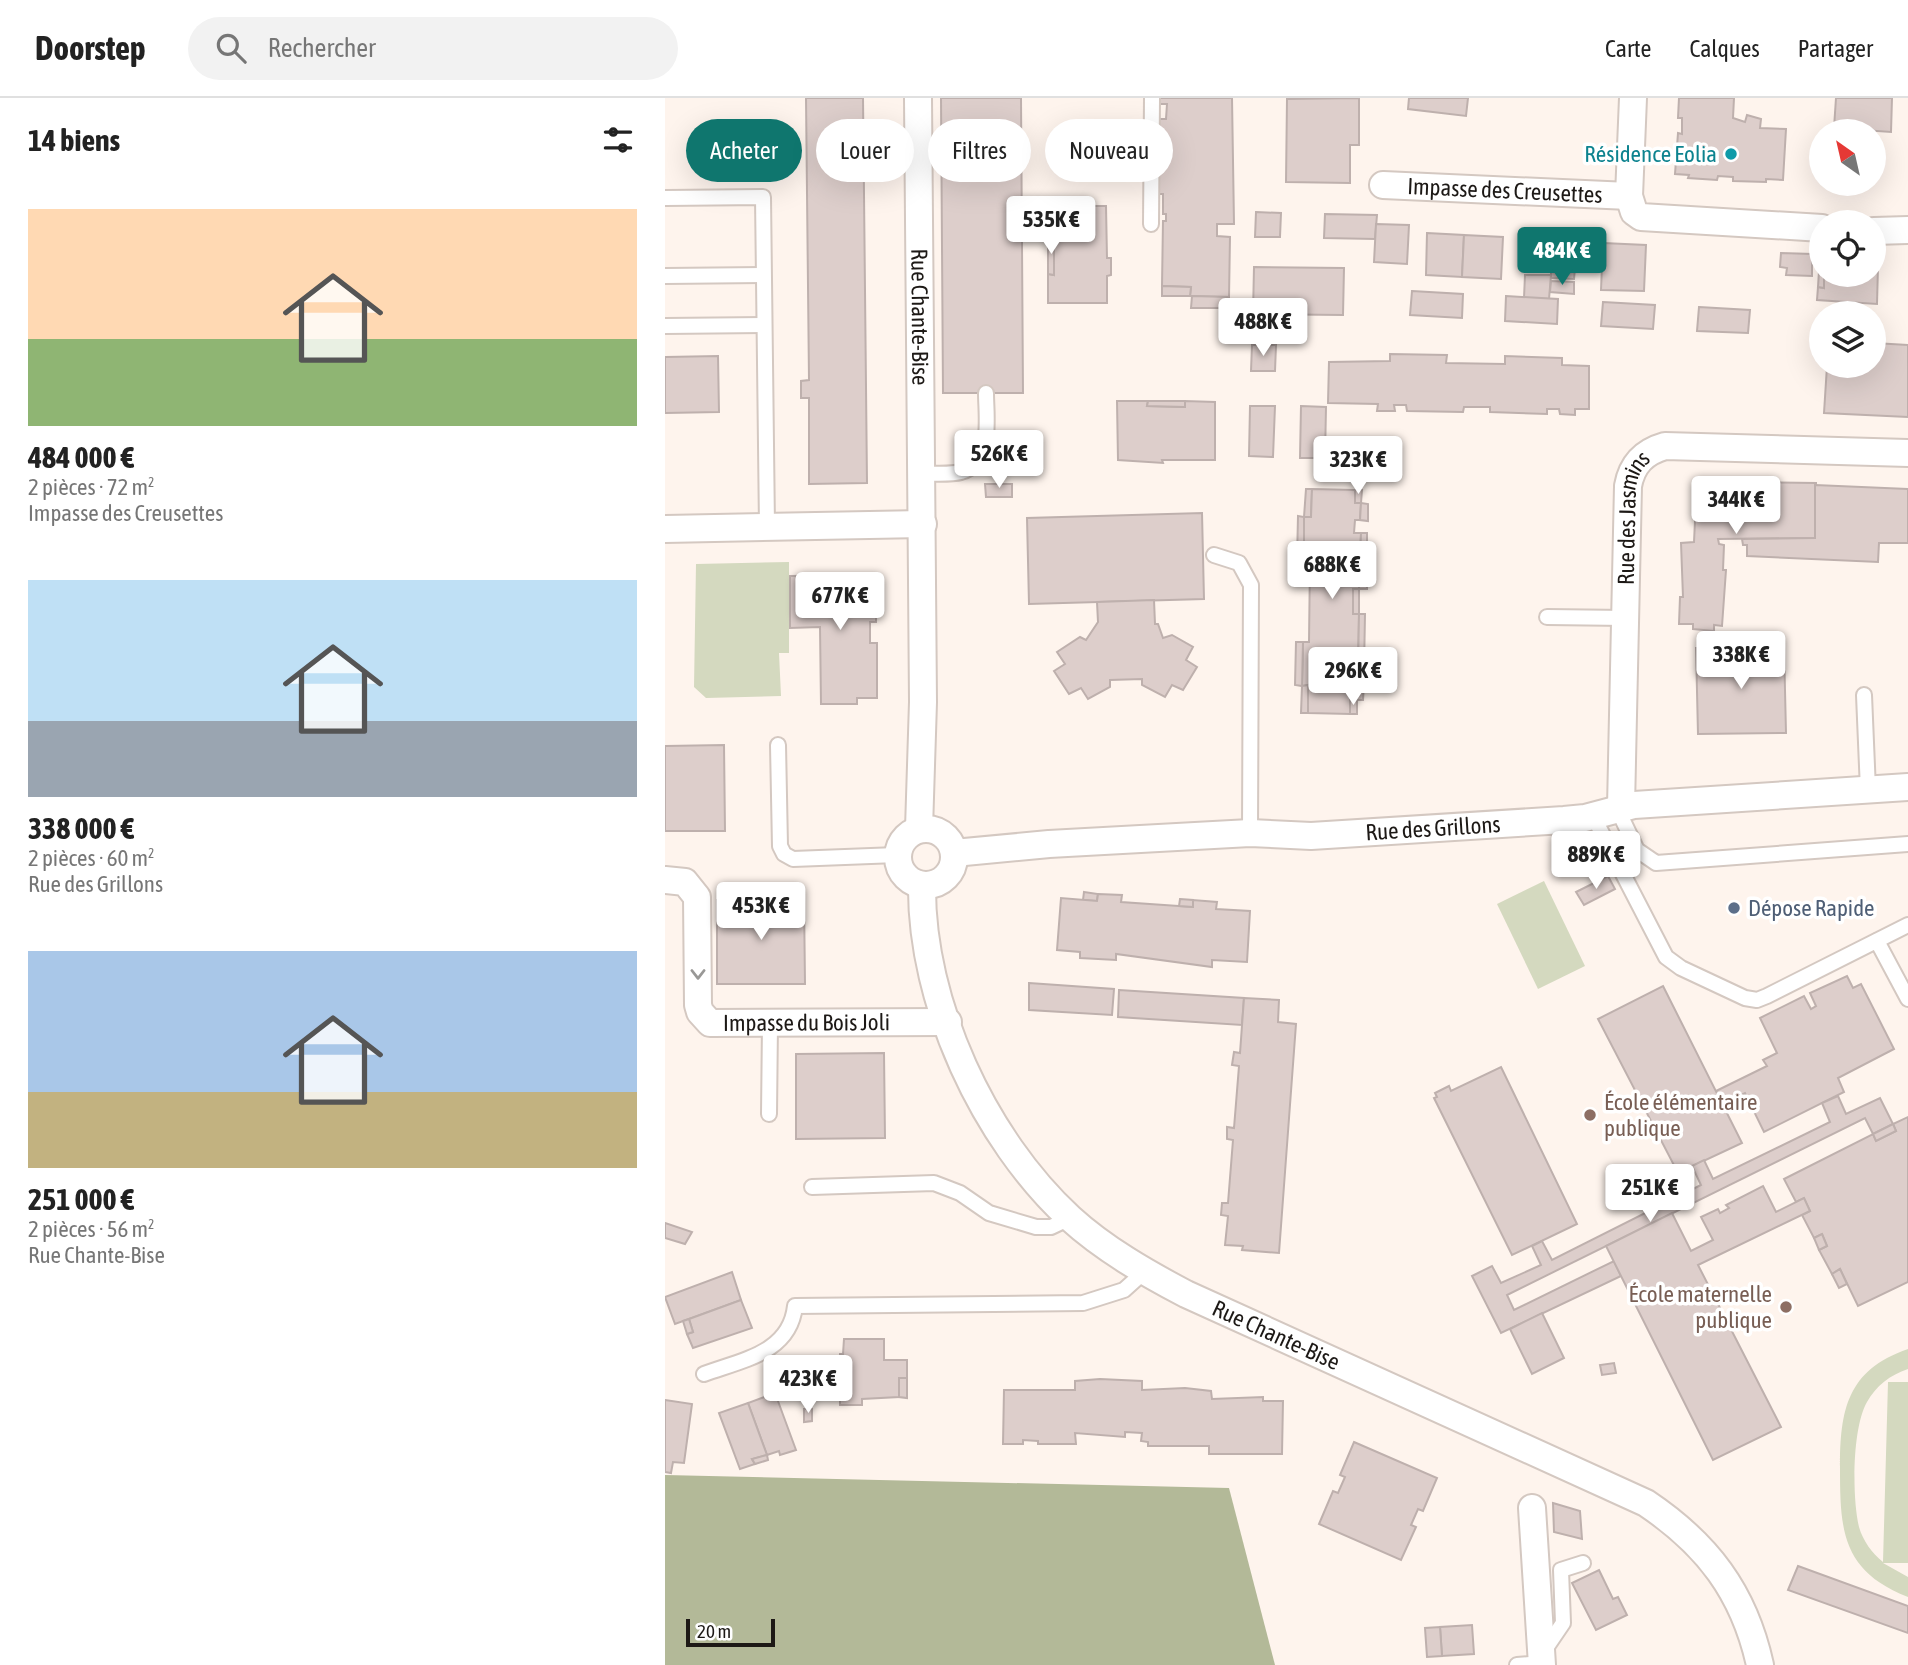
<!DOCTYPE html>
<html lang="fr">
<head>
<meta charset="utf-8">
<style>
  body { margin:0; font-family:"Asap Condensed",sans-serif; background:#f2f2f2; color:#222; height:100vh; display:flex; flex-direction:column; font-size:26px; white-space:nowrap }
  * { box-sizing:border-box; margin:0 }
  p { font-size:23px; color:#767676 }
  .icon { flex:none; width:38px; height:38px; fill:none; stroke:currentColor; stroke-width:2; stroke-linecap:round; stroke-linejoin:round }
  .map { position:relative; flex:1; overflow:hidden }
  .drawer { display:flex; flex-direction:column; background:#fff; width:665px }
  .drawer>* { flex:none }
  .banner { position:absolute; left:21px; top:21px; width:665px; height:63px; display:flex; gap:14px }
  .needle { width:46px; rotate:326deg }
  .tools { position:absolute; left:1144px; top:21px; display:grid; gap:14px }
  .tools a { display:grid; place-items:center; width:77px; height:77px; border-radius:50%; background:#fff; box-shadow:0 7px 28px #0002; font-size:35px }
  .scale { position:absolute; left:21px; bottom:18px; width:89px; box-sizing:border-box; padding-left:7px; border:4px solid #1d1916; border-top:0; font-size:19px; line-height:24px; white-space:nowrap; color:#1d1916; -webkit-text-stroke:5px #fff; paint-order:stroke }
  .price { position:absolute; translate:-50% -60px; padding:0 16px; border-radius:7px; background:#fff; color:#222; font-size:23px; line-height:46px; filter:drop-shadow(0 2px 4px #0008) }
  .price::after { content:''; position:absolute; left:50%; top:42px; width:21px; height:16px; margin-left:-10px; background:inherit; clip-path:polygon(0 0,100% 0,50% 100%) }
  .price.selected { background:#0f766e; color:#fff }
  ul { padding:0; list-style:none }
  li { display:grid; align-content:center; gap:14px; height:371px; padding:0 28px }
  li span { display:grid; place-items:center; height:217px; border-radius:0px; color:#555 }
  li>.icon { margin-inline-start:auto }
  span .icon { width:126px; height:126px; fill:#fffc; stroke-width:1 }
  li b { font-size:30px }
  h2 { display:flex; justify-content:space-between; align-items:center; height:84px; padding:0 28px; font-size:30px }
  .pill { padding:0 24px; border-radius:32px; background:#fff; box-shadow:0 7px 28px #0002; font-size:24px; line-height:63px }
  .pill.selected { background:#0f766e; color:#fff }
  header { display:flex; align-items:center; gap:42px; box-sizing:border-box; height:98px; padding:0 35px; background:#fff; border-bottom:2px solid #e0e0e0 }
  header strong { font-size:33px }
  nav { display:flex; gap:38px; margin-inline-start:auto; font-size:24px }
  .search { width:490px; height:63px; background:#f2f2f2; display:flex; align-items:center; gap:18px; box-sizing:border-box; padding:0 24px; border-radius:38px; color:#767676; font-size:26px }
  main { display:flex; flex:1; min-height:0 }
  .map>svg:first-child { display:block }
  .green { fill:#d4d9bf }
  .forest { fill:#b3b998 }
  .building { fill:#ddcecb; stroke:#beb0ad; stroke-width:2 }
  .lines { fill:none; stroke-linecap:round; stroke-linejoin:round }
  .service-casing { stroke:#d4c8c1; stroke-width:18 }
  .minor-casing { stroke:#d4c8c1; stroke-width:30 }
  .service { stroke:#fff; stroke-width:14 }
  .minor { stroke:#fff; stroke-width:26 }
  .oneway { stroke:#999896 }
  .culture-dot { fill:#0f9aa8; stroke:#fff; stroke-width:2.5 }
  .service-dot { fill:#5c6f8a; stroke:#fff; stroke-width:2.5 }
  .education-dot { fill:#8d6e63; stroke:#fff; stroke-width:2.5 }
  .labels { text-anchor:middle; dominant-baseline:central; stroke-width:7; stroke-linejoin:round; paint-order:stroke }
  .culture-label { font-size:23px; fill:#0d838f; stroke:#fff; text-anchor:end }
  .street-label { font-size:23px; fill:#1d1916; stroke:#fff }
  .service-label { font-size:23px; fill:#4e5e75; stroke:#fff; text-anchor:start }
  .education-label { font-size:23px; fill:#785e54; stroke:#fff; text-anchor:start }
</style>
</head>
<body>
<header>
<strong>Doorstep</strong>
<div class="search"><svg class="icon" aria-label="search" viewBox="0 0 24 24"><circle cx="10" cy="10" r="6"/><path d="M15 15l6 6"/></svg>Rechercher</div>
<nav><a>Carte</a><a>Calques</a><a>Partager</a></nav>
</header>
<main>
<section class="drawer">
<h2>14 biens<svg class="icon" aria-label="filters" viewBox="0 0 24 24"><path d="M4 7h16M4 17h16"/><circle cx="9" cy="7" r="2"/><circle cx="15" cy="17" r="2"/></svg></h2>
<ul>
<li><span style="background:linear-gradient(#ffd9b3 60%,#8fb573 0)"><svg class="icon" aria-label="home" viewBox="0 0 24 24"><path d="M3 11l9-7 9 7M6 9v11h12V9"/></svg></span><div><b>484 000 €</b><p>2 pièces · 72 m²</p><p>Impasse des Creusettes</p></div></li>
<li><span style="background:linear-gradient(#bfe0f5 65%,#9aa5b1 0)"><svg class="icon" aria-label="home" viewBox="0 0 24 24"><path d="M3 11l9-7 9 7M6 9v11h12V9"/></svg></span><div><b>338 000 €</b><p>2 pièces · 60 m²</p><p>Rue des Grillons</p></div></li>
<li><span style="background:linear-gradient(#a9c7e8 65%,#c2b280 0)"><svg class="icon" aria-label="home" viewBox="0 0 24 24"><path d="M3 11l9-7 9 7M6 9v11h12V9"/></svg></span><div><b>251 000 €</b><p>2 pièces · 56 m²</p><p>Rue Chante-Bise</p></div></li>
</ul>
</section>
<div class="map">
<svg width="1243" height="1567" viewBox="0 0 1243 1567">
  <rect width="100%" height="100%" fill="#fef4ed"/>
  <g class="green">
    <path d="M124,464V555H114L116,598L41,600L29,589L31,466Z"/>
    <path d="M879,783L920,868L873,891L832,806Z"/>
    <path d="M1243,1251V1271C1225,1277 1211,1288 1202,1304C1187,1330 1187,1400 1194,1429C1198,1443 1207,1455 1218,1464L1223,1284H1243V1465H1218L1243,1479V1499C1177,1473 1175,1433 1175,1370C1175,1312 1182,1272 1243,1251Z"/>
  </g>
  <path class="forest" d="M0,1377L564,1390L610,1567H0Z"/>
  <g class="building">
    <path d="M141,0H198L202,385L144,386V300H136V283L144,282Z"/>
    <path d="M276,0H356L358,295H278Z"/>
    <path d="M494,0H567L569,126H552V138L565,139L564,199L525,198L526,189L497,188L498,123H501V116H498V96H492V21H501L502,6H494Z"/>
    <path d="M694,0V47H685V85L621,84L622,1Z"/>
    <path d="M744,0H803L801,18L743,11Z"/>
    <path d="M1014,0H1069L1068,20L1080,24L1082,17L1096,21L1095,30L1121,31L1118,82L1101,81V84L1068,83V79L1053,78L1052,82L1023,80L1024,77L1010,76L1013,35L1017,36V20H1013Z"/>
    <path d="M1171,0H1227L1226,34L1169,30Z"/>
    <path d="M382,108H441L442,160H446V177L442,178V205H383V176L389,177V138L383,139Z"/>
    <path d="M591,114L616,115L615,139H590Z"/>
    <path d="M660,116L712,117L710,141L659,140Z"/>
    <path d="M711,126L744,127L742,166L709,164Z"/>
    <path d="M762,135L799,137L797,179L761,177Z"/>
    <path d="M799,137L838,139L836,181L797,179Z"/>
    <path d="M389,138V177L383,176V139Z"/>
    <path d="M938,145L981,147L979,193L936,192Z"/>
    <path d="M1116,155L1147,156V178L1121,177L1122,170L1115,169Z"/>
    <path d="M1209,168H1213L1212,206L1152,202L1153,189L1159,190V177H1209Z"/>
    <path d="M589,169L679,170L678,217L588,216Z"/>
    <path d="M886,169L910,170L909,181L886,180Z"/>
    <path d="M1154,173L1159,177V190L1153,189Z"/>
    <path d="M860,177H886L884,201L859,200Z"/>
    <path d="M886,183L909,184V196L885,194Z"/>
    <path d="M497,188L526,189L525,198H497Z"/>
    <path d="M747,193L798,196L797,220L745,217Z"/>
    <path d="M527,198L563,199V210H526Z"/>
    <path d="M841,198L893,201L892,226L840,223Z"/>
    <path d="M938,204L990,207L988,231L936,228Z"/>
    <path d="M1034,209L1085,212L1083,235L1032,233Z"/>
    <path d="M1209,245L1243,247V319L1159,315L1162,268H1209Z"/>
    <path d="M587,247H611L610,273H586Z"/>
    <path d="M725,256L782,257L781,265L840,266V258L897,260V267L924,268V311H910V317L895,316L894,311H882V316L825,314V309H799L798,314L742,313L741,307H729L730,313H712L713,306L663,305L664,264L725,263Z"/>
    <path d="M53,258L54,314L0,315V259Z"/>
    <path d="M452,303H483L482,308L520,309V303L550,304V362H497L498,365L453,362Z"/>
    <path d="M483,303H520V309L482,308Z"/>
    <path d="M585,308H610L608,359L584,358Z"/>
    <path d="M636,308L661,309L660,360H635Z"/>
    <path d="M1060,379L1087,380V384L1151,385L1150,440L1053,441L1054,446L1059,447L1058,472H1061L1057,528L1049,527V533L1028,531V526H1014L1015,499H1018L1016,445L1029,444L1032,381L1060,382Z"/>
    <path d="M320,386H347V399H321Z"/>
    <path d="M1150,387L1243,391V445H1214L1213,464L1082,458V447H1078L1077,441L1150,440Z"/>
    <path d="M641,391H647L646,419H639Z"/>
    <path d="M647,391L690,392V405H696L695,422H690L689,435H696L694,491H688V516H694L693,572L687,573L686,584H692V602H685V616L643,615V587L637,588L638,544H644L645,462H639V419H646Z"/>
    <path d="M690,392H697L696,405H690Z"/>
    <path d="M696,405L703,406V423L695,422Z"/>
    <path d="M537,415L539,501L364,506L362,420Z"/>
    <path d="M633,418L639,419V462H632Z"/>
    <path d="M696,435H702V491H694Z"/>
    <path d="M211,477V524H205V545H212V600H192V606H156L155,529L125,530V478Z"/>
    <rect x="688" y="491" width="6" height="25"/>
    <path d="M489,502L490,526H493L498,540L507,537L528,549L521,562L532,569L518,592L507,587L500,599L477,587V581L445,582V589L423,601L416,590L404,596L389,573L400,566L392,554L415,539L421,542L433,524L432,504Z"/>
    <path d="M694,516H700L699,572H693Z"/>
    <path d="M631,544H638L637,588L630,587Z"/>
    <path d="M1119,549L1121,635L1033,636L1031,550Z"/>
    <path d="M692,584L699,585L698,602H692Z"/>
    <path d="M643,587V615H636L637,588Z"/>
    <rect x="685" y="602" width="7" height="14"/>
    <path d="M59,647L60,733H0V648Z"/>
    <path d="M943,778L950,791L919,807L911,794Z"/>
    <path d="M419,794L433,796L432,803L418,802Z"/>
    <path d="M433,796L457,797L456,804L528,809V802L552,804L551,811L585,813L582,864L547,862V869L451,856V862L415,860V854L392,852L396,800L432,803Z"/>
    <path d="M139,801L140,886H52V802Z"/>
    <path d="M515,801L528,802V809L514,808Z"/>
    <path d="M1182,878L1188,890L1196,886L1229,951L1173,980L1179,994L1099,1034L1080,995L1058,1006L1051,993L1102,968L1098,962L1112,955L1095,920L1139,898L1146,911L1151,908L1145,895Z"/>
    <path d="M364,885L449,891L447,917L364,912Z"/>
    <path d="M998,888L1077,1045L1013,1075L933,921Z"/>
    <path d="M454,892L579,900L577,927L453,919Z"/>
    <path d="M579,900L614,902L613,924L631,926L614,1155L577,1152L578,1148L560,1147L563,1118L556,1117L557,1105H563L568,1042L562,1041V1029L569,1030L574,968L567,967L569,954L575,955Z"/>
    <path d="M219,955L220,1040L131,1041V956Z"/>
    <path d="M836,969L912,1126L847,1157L769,1000L772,999L770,995L784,988L786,993Z"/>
    <path d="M1173,998L1181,1016L1215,1000L1228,1026L1208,1036L1200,1020L842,1197L849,1212L949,1163L956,1178L836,1235L807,1178L827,1168L836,1185L876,1167L867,1148L877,1143L887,1162L1036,1087L1027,1068L1039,1062L1048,1081L1165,1024L1157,1005Z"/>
    <path d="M1243,1019V1184L1193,1208L1175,1171L1167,1176L1154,1152L1162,1148L1157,1136L1149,1140L1137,1117L1145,1113L1139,1100L1131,1104L1119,1081L1208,1036L1211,1043L1231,1033L1228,1026Z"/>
    <path d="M1228,1026L1231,1033L1211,1043L1208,1036Z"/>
    <path d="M1098,1088L1111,1114L1139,1100L1145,1113L1033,1167L1116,1329L1048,1362L941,1148L1007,1115L1026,1153L1048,1142L1036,1119L1053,1111L1055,1115L1064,1110L1061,1107Z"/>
    <path d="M0,1125L27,1134L20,1146L0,1140Z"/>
    <path d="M1157,1136L1162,1148L1154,1152L1149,1140Z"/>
    <path d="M1175,1171L1182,1186L1174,1190L1167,1176Z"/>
    <path d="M67,1174L76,1202L10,1226L0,1199Z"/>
    <path d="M76,1202L87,1230L28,1250L22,1236L28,1234L24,1221Z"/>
    <path d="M877,1215L899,1260L867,1276L845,1231Z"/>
    <path d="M24,1221L28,1234L22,1236L18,1223Z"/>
    <path d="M179,1241H219V1262H242V1280H234V1299L197,1301V1307H175V1256H178Z"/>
    <path d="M949,1265L951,1275L937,1277L935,1267Z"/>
    <path d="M234,1280H242V1300L234,1299Z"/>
    <path d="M435,1281L477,1283V1292L520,1290L546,1293L547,1301L598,1299V1303H618L617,1356H544V1348H483V1344L476,1343L477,1335L460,1334V1339L410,1335L411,1346H373V1343L358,1342V1346H338L339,1292H410V1283Z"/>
    <path d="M110,1295L131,1352L115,1357L114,1353L102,1357L83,1305Z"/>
    <path d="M0,1302L27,1306L19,1365L8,1364L6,1375L0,1374Z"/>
    <path d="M83,1305L102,1357L87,1361L90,1366L75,1371L54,1315Z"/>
    <path d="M139,1311H147V1323L139,1324Z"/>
    <path d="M689,1344L772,1380L758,1413L753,1411L746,1427L751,1429L736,1462L654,1426L668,1393L673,1395L680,1379L675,1377Z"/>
    <path d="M102,1357L103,1362L90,1366L87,1361Z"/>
    <path d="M888,1405L915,1413L917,1441L889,1434Z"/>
    <path d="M1133,1468L1243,1508V1535L1123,1492Z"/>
    <path d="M934,1472L948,1501L953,1499L962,1517L931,1532L907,1485Z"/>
    <path d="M807,1527L809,1556L777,1558L775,1529Z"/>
    <path d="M775,1529L777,1558L762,1559L760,1530Z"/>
  </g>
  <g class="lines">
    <g class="service-casing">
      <g id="service">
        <path d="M0,100L98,99L102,429"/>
        <path d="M486,126L487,0"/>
        <path d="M0,178L98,177"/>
        <path d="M0,228L99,227"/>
        <path d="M257,376C269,375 285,377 296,374C329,364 321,320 321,295"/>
        <path d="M549,457L574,465L586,487L585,735"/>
        <path d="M882,519L961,520"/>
        <path d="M1199,597L1203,692"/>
        <path d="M113,647L115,748L119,756L128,761L232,757"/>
        <path d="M952,710L972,752L991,765L1243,746"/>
        <path d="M928,718L1001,859L1016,870L1080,900L1092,902L1102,898L1243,827"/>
        <path d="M1212,843L1243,901"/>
        <path d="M104,1016L105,926"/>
        <path d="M147,1089L269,1085L295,1095L324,1115L371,1129H386L405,1120"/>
        <path d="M39,1276C77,1262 125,1255 130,1208L418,1205L459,1192L479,1174"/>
        <path d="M879,1553L898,1525L896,1472L918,1465"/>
        <path d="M852,1567L877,1565"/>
      </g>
    </g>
    <g class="minor-casing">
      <g id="minor">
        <path id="s1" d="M253,0L258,604L254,731"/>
        <path d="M968,0L964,98L969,114L976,119L1157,130"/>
        <path id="s2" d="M718,87L964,98"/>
        <path d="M1209,133L1243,132"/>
        <path d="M0,431L258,426"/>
        <path id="s3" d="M956,709L963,388C967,366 979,354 1000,348L1243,355"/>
        <circle cx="261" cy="759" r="28"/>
        <path id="s4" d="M289,755L384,746L585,735L646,738L899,722L920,720L969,707L1243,689"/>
        <path id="s5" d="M0,782L20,784L32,799L33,907L35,914L45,925L283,924"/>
        <path id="s6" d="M257,788C256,905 319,1041 405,1120C439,1151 481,1175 521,1196L981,1405C1042,1446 1079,1494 1095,1567"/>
        <path d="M867,1410L877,1567"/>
      </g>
    </g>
    <use href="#service" class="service"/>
    <use href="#minor" class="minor"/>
  </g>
  <defs><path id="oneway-chevron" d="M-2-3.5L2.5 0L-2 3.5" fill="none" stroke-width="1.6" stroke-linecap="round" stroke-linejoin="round" transform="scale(1.75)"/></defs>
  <use class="oneway" href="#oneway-chevron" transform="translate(33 876) rotate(90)"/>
  <circle class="culture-dot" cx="1066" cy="56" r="7"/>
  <circle class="service-dot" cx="1069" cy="810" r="7"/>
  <g class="education-dot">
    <circle cx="925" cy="1017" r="7"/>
    <circle cx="1121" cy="1209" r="7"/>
  </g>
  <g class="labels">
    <g class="culture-label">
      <text x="1052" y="56">Résidence Eolia</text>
    </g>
    <g class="street-label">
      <text stroke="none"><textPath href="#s2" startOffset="122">Impasse des Creusettes</textPath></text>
      <text stroke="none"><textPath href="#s1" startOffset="219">Rue Chante-Bise</textPath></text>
      <text stroke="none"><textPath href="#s3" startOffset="290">Rue des Jasmins</textPath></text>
      <text stroke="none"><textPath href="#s4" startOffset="480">Rue des Grillons</textPath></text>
      <text stroke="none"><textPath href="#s5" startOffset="266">Impasse du Bois Joli</textPath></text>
      <text stroke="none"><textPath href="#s6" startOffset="611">Rue Chante-Bise</textPath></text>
    </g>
    <g class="service-label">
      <text x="1083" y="810">Dépose Rapide</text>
    </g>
    <g class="education-label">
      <text x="939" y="1004">École élémentaire<tspan x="939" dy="26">publique</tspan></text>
      <text x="1107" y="1196" text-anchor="end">École maternelle<tspan x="1107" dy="26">publique</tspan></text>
    </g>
  </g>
</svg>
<div class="tools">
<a><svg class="needle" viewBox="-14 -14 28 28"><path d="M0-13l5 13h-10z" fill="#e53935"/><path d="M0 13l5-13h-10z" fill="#767676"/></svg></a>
<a><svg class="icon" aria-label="locate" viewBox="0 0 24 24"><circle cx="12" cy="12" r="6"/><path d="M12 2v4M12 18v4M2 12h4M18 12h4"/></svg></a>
<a><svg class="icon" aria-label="layers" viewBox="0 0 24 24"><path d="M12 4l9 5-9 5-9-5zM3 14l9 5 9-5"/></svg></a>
</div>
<div class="scale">20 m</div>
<b class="price" style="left:386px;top:158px">535K €</b>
<b class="price selected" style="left:897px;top:189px">484K €</b>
<b class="price" style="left:598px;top:260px">488K €</b>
<b class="price" style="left:334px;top:392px">526K €</b>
<b class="price" style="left:693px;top:398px">323K €</b>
<b class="price" style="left:1071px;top:438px">344K €</b>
<b class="price" style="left:667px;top:503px">688K €</b>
<b class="price" style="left:175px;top:534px">677K €</b>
<b class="price" style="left:1076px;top:593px">338K €</b>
<b class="price" style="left:688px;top:609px">296K €</b>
<b class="price" style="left:931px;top:793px">889K €</b>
<b class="price" style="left:96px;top:844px">453K €</b>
<b class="price" style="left:985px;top:1126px">251K €</b>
<b class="price" style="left:143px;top:1317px">423K €</b>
<div class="banner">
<a class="pill selected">Acheter</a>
<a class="pill">Louer</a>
<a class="pill">Filtres</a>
<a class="pill">Nouveau</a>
</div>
</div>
</main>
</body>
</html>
